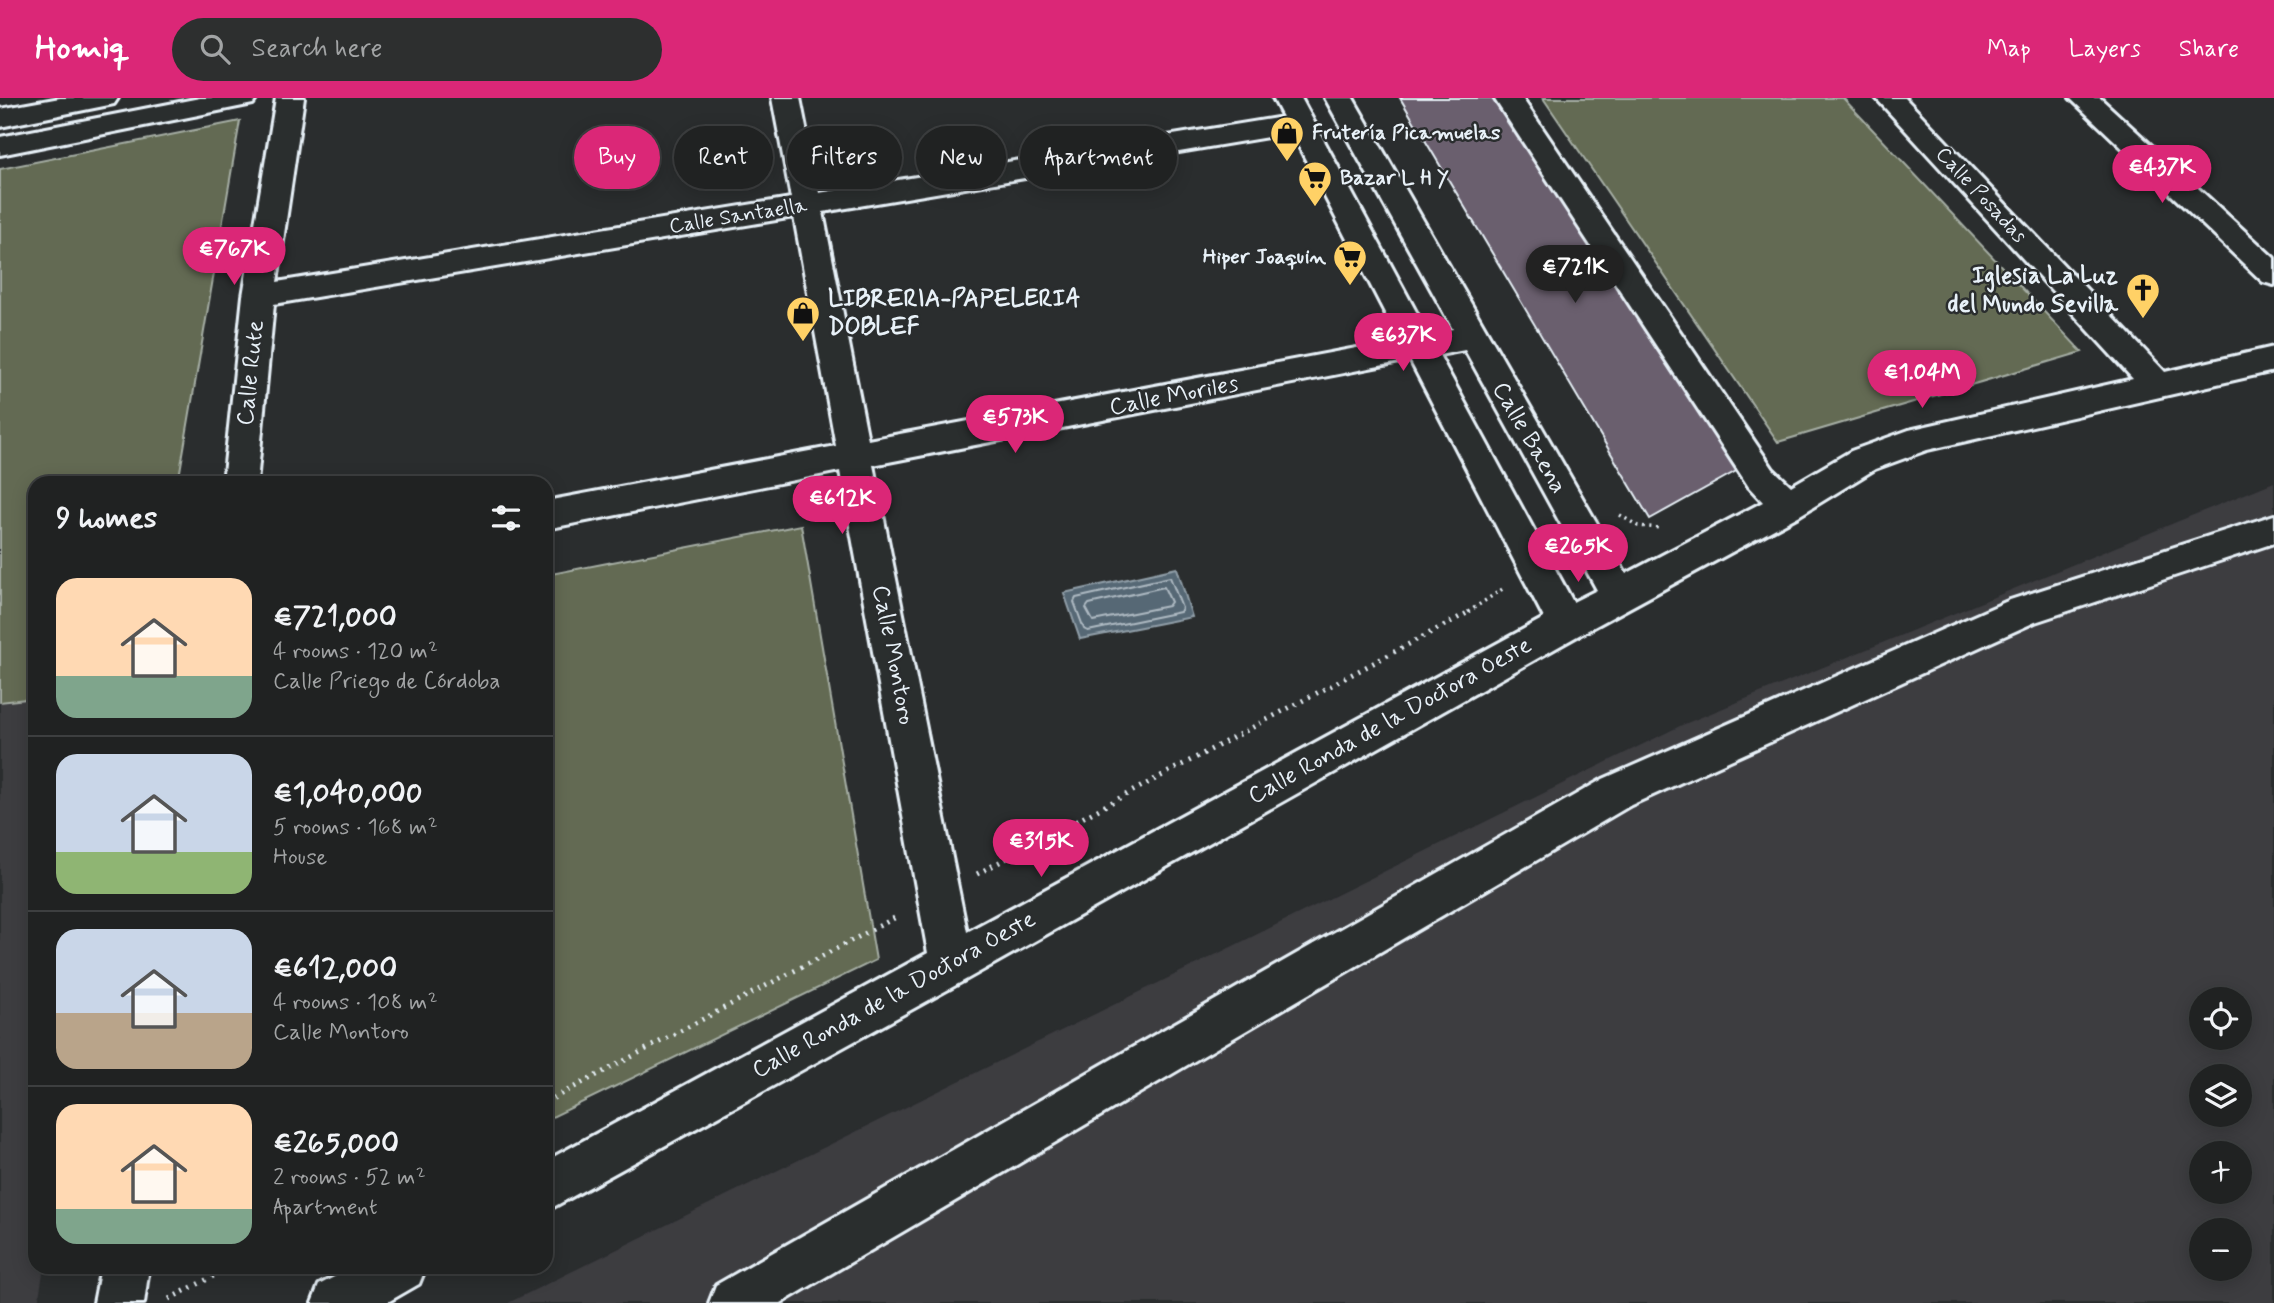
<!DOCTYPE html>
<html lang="en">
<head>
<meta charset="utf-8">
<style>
  body { margin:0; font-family:Mynerve,sans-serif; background:#2d2f2f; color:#f1f3f6; height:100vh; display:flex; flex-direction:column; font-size:26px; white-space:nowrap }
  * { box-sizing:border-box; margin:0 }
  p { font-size:23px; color:#a2a4a5 }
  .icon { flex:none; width:38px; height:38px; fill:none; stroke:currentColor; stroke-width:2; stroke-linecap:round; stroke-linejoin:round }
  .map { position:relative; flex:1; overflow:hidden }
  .sheet { position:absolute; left:28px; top:378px; width:525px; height:798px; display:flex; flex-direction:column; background:#202222; border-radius:21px; box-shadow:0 4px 18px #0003,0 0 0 2px #3d3f40 }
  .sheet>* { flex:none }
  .banner { position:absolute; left:574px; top:28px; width:665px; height:63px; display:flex; gap:14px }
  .fabs { position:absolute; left:2189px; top:889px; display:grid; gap:14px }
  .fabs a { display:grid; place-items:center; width:63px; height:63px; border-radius:50%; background:#202222; box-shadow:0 4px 18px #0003,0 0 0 2px #3d3f40; font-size:35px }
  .price { position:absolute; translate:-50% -60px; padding:0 16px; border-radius:24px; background:#db2777; color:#fff; font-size:23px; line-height:46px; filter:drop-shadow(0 2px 4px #0008) }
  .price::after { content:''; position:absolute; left:50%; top:42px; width:21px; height:16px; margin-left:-10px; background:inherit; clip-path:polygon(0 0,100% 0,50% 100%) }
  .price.selected { background:#222; color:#fff }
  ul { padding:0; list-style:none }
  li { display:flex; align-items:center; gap:21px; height:175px; padding:0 28px }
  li+li { border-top:2px solid #3d3f40 }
  li span { display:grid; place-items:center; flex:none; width:196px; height:140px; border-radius:21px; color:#555 }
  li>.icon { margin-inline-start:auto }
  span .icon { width:84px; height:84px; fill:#fffc; stroke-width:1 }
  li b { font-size:30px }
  h2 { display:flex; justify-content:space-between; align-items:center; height:84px; padding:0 28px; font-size:30px }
  .tag { padding:0 24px; border-radius:32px; background:#202222; box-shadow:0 4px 18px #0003,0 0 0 2px #3d3f40; font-size:24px; line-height:63px }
  .tag.selected { background:#db2777; color:#fff }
  header { display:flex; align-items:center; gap:42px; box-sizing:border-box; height:98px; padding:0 35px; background:#db2777; color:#fff }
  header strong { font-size:33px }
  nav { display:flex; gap:38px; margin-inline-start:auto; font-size:24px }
  .search { width:490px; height:63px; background:#2d2f2f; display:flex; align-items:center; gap:18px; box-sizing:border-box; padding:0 24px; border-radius:38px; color:#a2a4a5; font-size:26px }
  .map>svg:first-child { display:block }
  .built { fill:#3d3c41; fill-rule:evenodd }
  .green { fill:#636b52; stroke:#a6aea5; stroke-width:2 }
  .water { fill:#576874; stroke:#919fa9; stroke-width:2 }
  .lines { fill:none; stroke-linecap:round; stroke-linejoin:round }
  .shore { stroke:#aebac3; stroke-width:2 }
  .building { fill:#6a5f6e; stroke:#e8f1f8; stroke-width:2 }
  .minor-casing { stroke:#e8f1f8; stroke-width:6 }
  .path-far1 { stroke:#e8f1f8; stroke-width:3.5; stroke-dasharray:2 4.5; stroke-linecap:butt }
  .path { stroke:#e8f1f8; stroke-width:5; stroke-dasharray:2 6; stroke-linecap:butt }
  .minor { fill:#2a2d2e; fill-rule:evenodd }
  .labels { text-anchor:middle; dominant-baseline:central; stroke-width:5; stroke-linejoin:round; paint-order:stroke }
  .far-poi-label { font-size:21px; font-weight:bold; fill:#e8f1f8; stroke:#2a2d2e; text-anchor:start }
  .far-street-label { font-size:21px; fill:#e8f1f8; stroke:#2a2d2e }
  .poi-label { font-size:24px; font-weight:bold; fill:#e8f1f8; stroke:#2a2d2e; text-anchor:end }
  .street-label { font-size:24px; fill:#e8f1f8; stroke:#2a2d2e }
</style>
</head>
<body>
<header>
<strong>Homiq</strong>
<div class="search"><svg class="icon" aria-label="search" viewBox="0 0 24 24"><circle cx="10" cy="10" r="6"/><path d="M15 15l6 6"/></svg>Search here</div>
<nav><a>Map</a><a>Layers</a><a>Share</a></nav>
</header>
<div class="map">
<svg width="2274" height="1205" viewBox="0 0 2274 1205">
  <rect width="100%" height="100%" fill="#2a2d2e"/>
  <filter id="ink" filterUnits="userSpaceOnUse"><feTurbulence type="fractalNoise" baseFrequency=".0143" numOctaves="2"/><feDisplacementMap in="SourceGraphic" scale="14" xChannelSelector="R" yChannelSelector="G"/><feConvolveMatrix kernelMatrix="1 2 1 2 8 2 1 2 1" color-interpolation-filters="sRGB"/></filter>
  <g filter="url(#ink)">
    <g class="built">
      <path d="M2274,384V1205H508L1682,627ZM2202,901H2240V940H2202ZM2202,978H2240V1017H2202ZM2202,1055H2240V1094H2202ZM2202,1132H2240V1171H2202Z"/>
      <path d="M35,600V1169H44L38,1205H0V604Z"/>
    </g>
    <g class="green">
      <path d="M1543,0H1843L2082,254L1778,344Z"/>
      <path d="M240,23L178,385H35V600L0,604V71Z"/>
      <path d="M801,427L876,862L546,1022V477Z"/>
    </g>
    <path class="water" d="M1177,470L1192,519L1080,541L1064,495Z"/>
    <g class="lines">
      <g class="shore">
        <path d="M1170,479L1182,510L1180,514L1088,533L1084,531L1074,504L1076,500Z"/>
        <path d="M1164,489L1171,504L1168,508L1093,523L1086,510L1089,506Z"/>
      </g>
    </g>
    <path class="building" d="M1400,0H1493L1740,371L1650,421Z"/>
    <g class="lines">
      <g class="minor-casing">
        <g id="minor">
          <path d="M60,0H118L114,6L104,8L0,29V11Z"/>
          <path d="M200,0H257L253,6L243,8L0,57V39Z"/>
          <path d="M276,0H304L277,184L791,100L772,0H800L819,95L1283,19L1273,0H1301L1428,236L1453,231L1325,0H1353L1626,476L1763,404L1749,389L1494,0H1522L1773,371L1791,388L1851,353L1909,332L2133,281L1876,0H1905L2165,274L2274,249V273L1927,352L1875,371L1800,417L1579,537L967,881L546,1113V1063L928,855L840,373L546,431V403L836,348L794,119L274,206L257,385H223L243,198ZM1292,35L1399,242L868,342L823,114ZM1465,252L1597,492L1573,504L1439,257ZM1410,262L1544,520L967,834L873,367Z"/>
          <path d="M2070,0H2100L2274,160V187L2263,184Z"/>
          <path d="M2274,417V445L2035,524L1631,707L781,1205H709L716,1187L1603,681L2010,502Z"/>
          <path d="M101,1169H149L144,1205H94Z"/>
          <path d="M353,1169H426L419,1186L386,1205H312L319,1187Z"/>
        </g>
      </g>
      <g class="path-far1">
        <path d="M1620,417L1638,428L1660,430"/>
        <path d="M1468,514L1504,490"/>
      </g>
      <g class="path">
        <path d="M977,776L1471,513"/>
        <path d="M546,1004L898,818"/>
        <path d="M169,1201L231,1169"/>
      </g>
      <use href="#minor" class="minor"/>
    </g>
  </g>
  <defs>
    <g id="shop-pin" transform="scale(1.75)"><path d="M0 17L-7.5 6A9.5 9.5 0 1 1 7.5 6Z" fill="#ffd166" stroke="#2a2d2e"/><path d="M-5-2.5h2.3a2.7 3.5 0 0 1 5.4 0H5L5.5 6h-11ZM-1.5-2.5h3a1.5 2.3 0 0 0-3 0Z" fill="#111"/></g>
    <g id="supermarket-pin" transform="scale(1.75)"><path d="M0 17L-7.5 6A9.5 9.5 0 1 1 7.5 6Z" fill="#ffd166" stroke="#2a2d2e"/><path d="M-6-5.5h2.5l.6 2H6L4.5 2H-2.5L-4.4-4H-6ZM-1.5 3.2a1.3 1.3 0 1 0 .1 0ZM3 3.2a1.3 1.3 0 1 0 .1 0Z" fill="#111"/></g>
    <g id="church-pin" transform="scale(1.75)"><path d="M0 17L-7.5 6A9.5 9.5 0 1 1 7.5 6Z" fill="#ffd166" stroke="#2a2d2e"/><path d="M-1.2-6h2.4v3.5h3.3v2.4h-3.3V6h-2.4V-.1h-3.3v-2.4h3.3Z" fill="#111"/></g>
  </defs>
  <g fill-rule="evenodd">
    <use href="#shop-pin" x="1287" y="35"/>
    <use href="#supermarket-pin" x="1315" y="80"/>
    <use href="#supermarket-pin" x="1350" y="159"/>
    <use href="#church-pin" x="2143" y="192"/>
    <use href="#shop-pin" x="803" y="215"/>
  </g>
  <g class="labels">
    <g class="far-poi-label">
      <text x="1312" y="35">Frutería Picamuelas</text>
      <text x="1340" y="80">Bazar L H Y</text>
      <text x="1326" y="159" text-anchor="end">Hiper Joaquin</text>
    </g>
    <g class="far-street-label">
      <text transform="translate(1981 97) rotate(47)">Calle Posadas</text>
      <text transform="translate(738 118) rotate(-9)">Calle Santaella</text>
    </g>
    <g class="poi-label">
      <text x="2118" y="178">Iglesia La Luz<tspan x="2118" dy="28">del Mundo Sevilla</tspan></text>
      <text x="828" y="201" text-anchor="start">LIBRERIA-PAPELERIA<tspan x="828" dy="28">DOBLEF</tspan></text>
    </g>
    <g class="street-label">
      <text transform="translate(251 275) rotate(-84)">Calle Rute</text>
      <text transform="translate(1174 298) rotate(-11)">Calle Moriles</text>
      <text transform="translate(1529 340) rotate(60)">Calle Baena</text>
      <text transform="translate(893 557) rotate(79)">Calle Montoro</text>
      <text transform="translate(1390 623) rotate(-29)">Calle Ronda de la Doctora Oeste</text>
      <text transform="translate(894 897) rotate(-29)">Calle Ronda de la Doctora Oeste</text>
    </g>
  </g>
</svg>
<div class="fabs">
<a><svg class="icon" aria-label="locate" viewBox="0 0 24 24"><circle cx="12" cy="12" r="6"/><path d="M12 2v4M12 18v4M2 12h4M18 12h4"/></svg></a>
<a><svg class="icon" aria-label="layers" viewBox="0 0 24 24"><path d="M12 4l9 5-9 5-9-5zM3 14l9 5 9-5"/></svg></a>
<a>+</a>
<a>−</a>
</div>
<b class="price" style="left:2162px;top:107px">€437K</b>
<b class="price" style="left:234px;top:189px">€767K</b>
<b class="price selected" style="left:1575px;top:207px">€721K</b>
<b class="price" style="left:1403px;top:275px">€637K</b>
<b class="price" style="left:1922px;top:312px">€1.04M</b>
<b class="price" style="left:1015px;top:357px">€573K</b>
<b class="price" style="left:842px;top:438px">€612K</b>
<b class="price" style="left:1578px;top:486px">€265K</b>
<b class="price" style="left:1041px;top:781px">€315K</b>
<div class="banner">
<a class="tag selected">Buy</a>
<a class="tag">Rent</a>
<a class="tag">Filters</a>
<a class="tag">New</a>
<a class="tag">Apartment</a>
</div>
<section class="sheet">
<h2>9 homes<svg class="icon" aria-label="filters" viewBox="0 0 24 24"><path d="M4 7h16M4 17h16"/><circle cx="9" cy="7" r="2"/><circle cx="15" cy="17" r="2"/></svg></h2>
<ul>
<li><span style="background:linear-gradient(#ffd9b3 70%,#7fa58c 0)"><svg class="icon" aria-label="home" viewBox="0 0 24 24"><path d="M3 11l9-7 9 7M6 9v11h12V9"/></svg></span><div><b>€721,000</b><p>4 rooms · 120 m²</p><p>Calle Priego de Córdoba</p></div></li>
<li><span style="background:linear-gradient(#c9d6e8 70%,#8fb573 0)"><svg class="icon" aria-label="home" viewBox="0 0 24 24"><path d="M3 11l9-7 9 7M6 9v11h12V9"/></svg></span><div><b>€1,040,000</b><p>5 rooms · 168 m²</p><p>House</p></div></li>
<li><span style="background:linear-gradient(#c9d6e8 60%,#b9a48a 0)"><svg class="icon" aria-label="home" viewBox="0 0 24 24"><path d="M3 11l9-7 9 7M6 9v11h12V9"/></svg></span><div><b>€612,000</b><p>4 rooms · 108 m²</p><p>Calle Montoro</p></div></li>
<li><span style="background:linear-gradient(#ffd9b3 75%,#7fa58c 0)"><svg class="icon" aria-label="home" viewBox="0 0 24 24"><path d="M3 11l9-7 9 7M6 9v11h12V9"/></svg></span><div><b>€265,000</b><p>2 rooms · 52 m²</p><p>Apartment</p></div></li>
</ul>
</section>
</div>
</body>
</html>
